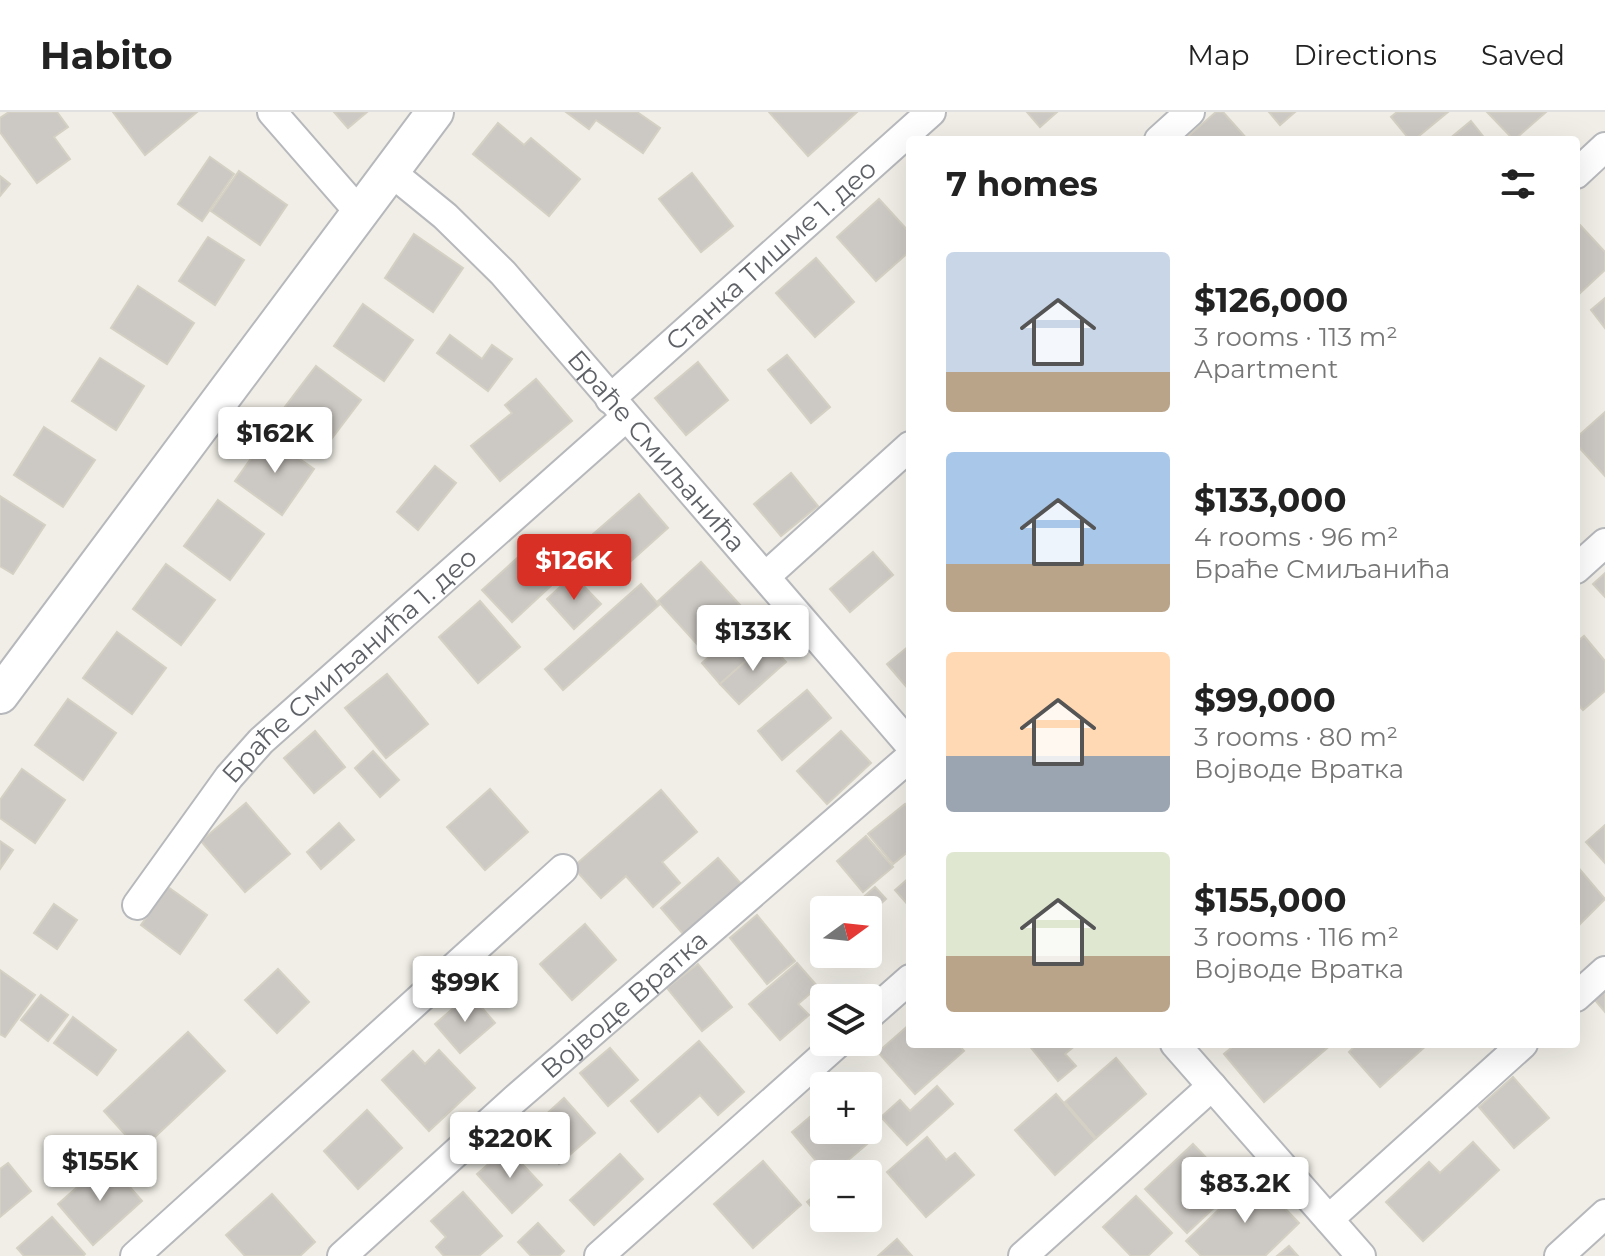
<!DOCTYPE html>
<html lang="en">
<head>
<meta charset="utf-8">
<style>
  body { margin:0; font-family:Montserrat,sans-serif; background:#f6f6f6; color:#222; height:100vh; display:flex; flex-direction:column; font-size:30px; white-space:nowrap }
  * { box-sizing:border-box; margin:0 }
  p { font-size:26px; color:#767676 }
  .icon { flex:none; width:44px; height:44px; fill:none; stroke:currentColor; stroke-width:2; stroke-linecap:round; stroke-linejoin:round }
  .map { position:relative; flex:1; overflow:hidden }
  .panel { position:absolute; left:906px; top:24px; width:674px; height:912px; display:flex; flex-direction:column; background:#fff; border-radius:8px; box-shadow:0 8px 32px #0002 }
  .panel>* { flex:none }
  .needle { width:52px; rotate:75deg }
  .controls { position:absolute; left:810px; top:784px; display:grid; gap:16px }
  .controls a { display:grid; place-items:center; width:72px; height:72px; border-radius:8px; background:#fff; box-shadow:0 8px 32px #0002; font-size:40px }
  .price { position:absolute; translate:-50% -68px; padding:0 18px; border-radius:8px; background:#fff; color:#222; font-size:26px; line-height:52px; filter:drop-shadow(0 2px 4px #0008) }
  .price::after { content:''; position:absolute; left:50%; top:48px; width:24px; height:18px; margin-left:-12px; background:inherit; clip-path:polygon(0 0,100% 0,50% 100%) }
  .price.on { background:#d93025; color:#fff }
  ul { padding:0; list-style:none }
  li { display:flex; align-items:center; gap:24px; height:200px; padding:0 40px }
  li span { display:grid; place-items:center; flex:none; width:224px; height:160px; border-radius:8px; color:#555 }
  li>.icon { margin-inline-start:auto }
  span .icon { width:96px; height:96px; fill:#fffc; stroke-width:1 }
  li b { font-size:34px }
  h2 { display:flex; justify-content:space-between; align-items:center; height:96px; padding:0 40px; font-size:34px }
  header { display:flex; align-items:center; gap:48px; box-sizing:border-box; height:112px; padding:0 40px; background:#fff; border-bottom:2px solid #e0e0e0 }
  header strong { font-size:38px }
  nav { display:flex; gap:44px; margin-inline-start:auto; font-size:28px }
  .map>svg:first-child { display:block }
  .building { fill:#ccc8c3; stroke:#d4d0c4; stroke-width:2 }
  .lines { fill:none; stroke-linecap:round; stroke-linejoin:round }
  .minor-casing { stroke:#b6b8bc; stroke-width:32 }
  .tertiary-casing { stroke:#b6b8bc; stroke-width:40 }
  .minor { stroke:#fff; stroke-width:28 }
  .tertiary { stroke:#fff; stroke-width:36 }
  .labels { text-anchor:middle; dominant-baseline:central; stroke-width:8; stroke-linejoin:round; paint-order:stroke }
  .street-label { font-size:26px; fill:#5e6166; stroke:#fff }
</style>
</head>
<body>
<header>
<strong>Habito</strong>
<nav><a>Map</a><a>Directions</a><a>Saved</a></nav>
</header>
<div class="map">
<svg width="1605" height="1144" viewBox="0 0 1605 1144">
  <rect width="100%" height="100%" fill="#f0eee6"/>
  <g class="building">
    <path d="M9,0H57L68,15L54,25L70,47L37,71L0,20V6Z"/>
    <path d="M113,0H197L145,43Z"/>
    <path d="M334,0H367L348,16Z"/>
    <path d="M566,0H637L660,16L643,41L596,8L589,17Z"/>
    <path d="M769,0H857L808,44Z"/>
    <path d="M1027,0H1057L1040,15Z"/>
    <path d="M1216,0H1223L1248,28H1184Z"/>
    <path d="M1269,0H1295L1280,13Z"/>
    <path d="M1397,0H1448L1414,28H1410L1391,5Z"/>
    <path d="M1487,0H1546L1514,28Z"/>
    <path d="M1471,9L1486,28H1448Z"/>
    <path d="M498,11L524,33L531,26L580,67L549,104L473,42Z"/>
    <path d="M210,45L234,62L202,109L178,92Z"/>
    <path d="M239,59L287,93L260,133L211,99Z"/>
    <path d="M692,61L733,114L701,140L659,87Z"/>
    <path d="M0,64L10,72L0,84Z"/>
    <path d="M879,87L910,121V139L876,169L837,125Z"/>
    <path d="M1580,113L1605,140V158L1578,183L1576,116Z"/>
    <path d="M414,122L463,156L433,200L385,166Z"/>
    <path d="M208,125L244,148L215,193L179,169Z"/>
    <path d="M816,146L854,190L815,225L776,181Z"/>
    <path d="M138,174L194,211L167,252L111,216Z"/>
    <path d="M1605,186V216L1591,198Z"/>
    <path d="M363,192L413,228L384,269L334,234Z"/>
    <path d="M450,223L482,247L492,233L512,247L488,279L437,241Z"/>
    <path d="M787,243L830,295L811,311L768,258Z"/>
    <path d="M100,246L144,274L116,318L72,289Z"/>
    <path d="M698,250L728,288L686,323L655,286Z"/>
    <path d="M316,254L361,288L326,334L281,300Z"/>
    <path d="M536,267L572,309L500,369L471,334L512,301L505,293Z"/>
    <path d="M1605,300V364L1576,332V326Z"/>
    <path d="M44,315L95,348L63,395L14,363Z"/>
    <path d="M267,324L314,357L282,403L235,369Z"/>
    <path d="M435,354L456,371L418,418L397,400Z"/>
    <path d="M791,361L818,394L781,424L754,392Z"/>
    <path d="M639,382L668,416L622,457L592,423Z"/>
    <path d="M0,384L45,413L13,462L0,454Z"/>
    <path d="M218,388L264,422L230,468L184,434Z"/>
    <path d="M525,439L554,471L512,510L482,478Z"/>
    <path d="M873,440L893,463L850,500L830,477Z"/>
    <path d="M701,450L740,493L697,532L658,489Z"/>
    <path d="M166,452L215,488L181,533L133,497Z"/>
    <path d="M1605,461V485L1593,472Z"/>
    <path d="M573,463L601,492L574,517L547,487Z"/>
    <path d="M641,472L659,493L563,578L545,557Z"/>
    <path d="M480,489L520,535L478,571L439,525Z"/>
    <path d="M749,509L767,530L720,572L702,551Z"/>
    <path d="M117,520L166,556L132,602L83,566Z"/>
    <path d="M1584,524L1605,549V579L1583,598L1576,590V531Z"/>
    <path d="M767,530L786,550L739,592L720,572Z"/>
    <path d="M910,533V579L887,552Z"/>
    <path d="M387,562L428,612L386,646L345,596Z"/>
    <path d="M807,578L831,606L782,648L758,619Z"/>
    <path d="M68,587L116,621L83,668L35,633Z"/>
    <path d="M315,619L345,655L314,681L284,646Z"/>
    <path d="M841,619L871,651L827,692L797,659Z"/>
    <path d="M373,639L399,668L380,685L355,656Z"/>
    <path d="M22,657L65,688L35,731L0,706V688Z"/>
    <path d="M490,677L528,720L485,758L447,715Z"/>
    <path d="M661,678L697,720L662,750L680,771L653,795L626,764L601,786L573,755Z"/>
    <path d="M246,691L290,742L245,780L201,729Z"/>
    <path d="M905,692L910,698V738L893,752L868,722Z"/>
    <path d="M339,711L354,728L321,757L307,740Z"/>
    <path d="M1605,713V751L1586,730Z"/>
    <path d="M866,724L893,755L863,780L837,749Z"/>
    <path d="M0,729L13,738L0,757Z"/>
    <path d="M718,746L742,773L684,823L661,796Z"/>
    <path d="M1576,753L1605,787L1576,816Z"/>
    <path d="M910,765V795L895,778Z"/>
    <path d="M168,775L207,803L180,842L141,813Z"/>
    <path d="M875,775L886,787L868,803V798H849Z"/>
    <path d="M54,792L77,808L57,837L34,821Z"/>
    <path d="M757,803L795,849L767,872L730,826Z"/>
    <path d="M585,812L616,848L572,888L540,852Z"/>
    <path d="M797,851L818,875L798,892L809,903L780,928L749,892Z"/>
    <path d="M698,852L732,895L702,919L667,876Z"/>
    <path d="M278,857L309,890L277,921L245,888Z"/>
    <path d="M0,858L35,883L5,925L0,922Z"/>
    <path d="M1605,878V900L1594,887Z"/>
    <path d="M470,882L495,911L460,941L435,912Z"/>
    <path d="M41,883L68,903L48,929L21,908Z"/>
    <path d="M73,905L116,938L97,963L54,931Z"/>
    <path d="M910,912V932H958L964,939L915,982L878,940Z"/>
    <path d="M188,920L225,959L140,1039L104,999Z"/>
    <path d="M699,929L744,980L718,1003L700,983L658,1020L631,989Z"/>
    <path d="M1028,932H1077L1065,942L1076,954L1058,969Z"/>
    <path d="M1236,932H1332L1264,990L1224,942Z"/>
    <path d="M1357,932H1428L1380,975L1349,940Z"/>
    <path d="M610,936L638,968L608,994L580,961Z"/>
    <path d="M439,938L475,976L429,1019L382,968L413,939L425,952Z"/>
    <path d="M1116,946L1146,982L1096,1026L1065,990Z"/>
    <path d="M1513,965L1549,1006L1514,1036L1479,995Z"/>
    <path d="M937,974L953,992L907,1033L881,1005L900,988L910,999Z"/>
    <path d="M1056,982L1095,1027L1055,1063L1015,1018Z"/>
    <path d="M564,986L595,1021L559,1052L529,1018Z"/>
    <path d="M824,993V1018H865L873,1027L832,1062H827L792,1020Z"/>
    <path d="M367,998L402,1036L358,1077L324,1039Z"/>
    <path d="M927,1025L946,1048L955,1041L974,1063L926,1105L887,1060Z"/>
    <path d="M1473,1030L1499,1058L1423,1129L1386,1090L1429,1050L1440,1061Z"/>
    <path d="M1193,1032L1235,1076L1187,1121L1145,1077Z"/>
    <path d="M507,1036L542,1073L512,1101L477,1062Z"/>
    <path d="M620,1042L643,1067L594,1113L570,1088Z"/>
    <path d="M107,1049L142,1089L93,1133L58,1092Z"/>
    <path d="M763,1049L801,1093L753,1136L714,1092Z"/>
    <path d="M8,1051L31,1079L0,1105V1057Z"/>
    <path d="M1254,1064L1299,1111L1265,1144H1201L1186,1129Z"/>
    <path d="M824,1076V1106L822,1108L807,1090Z"/>
    <path d="M463,1080L502,1124L479,1144H444L436,1135L446,1125L431,1109Z"/>
    <path d="M272,1082L315,1130L300,1144H245L226,1123Z"/>
    <path d="M1136,1084L1172,1121L1148,1144H1131L1103,1115Z"/>
    <path d="M52,1105L85,1142L83,1144H24L17,1136Z"/>
    <path d="M538,1111L564,1139L559,1144H531L518,1130Z"/>
    <path d="M897,1127L912,1144H878Z"/>
    <path d="M1289,1134L1298,1144H1277Z"/>
  </g>
  <g class="lines">
    <g class="minor-casing">
      <g id="minor">
        <path d="M272,0L360,101"/>
        <path d="M1159,28L1190,0"/>
        <path id="s1" d="M391,60L445,104L503,161L910,633"/>
        <path d="M1576,62L1605,35"/>
        <path id="s2" d="M610,287L931,0"/>
        <path d="M1576,457L1605,431"/>
        <path d="M766,464L910,334"/>
        <path id="s3" d="M137,793L229,665L261,629L626,305"/>
        <path d="M1576,885L1605,859"/>
        <path d="M868,904L910,867"/>
        <path d="M1175,932L1361,1144"/>
        <path d="M1329,1107L1523,932"/>
        <path d="M135,1144L563,757"/>
        <path id="s4" d="M342,1144L514,988L910,645"/>
        <path d="M599,1144L839,930"/>
        <path d="M1023,1144L1212,974"/>
        <path d="M1559,1144L1605,1102"/>
      </g>
    </g>
    <g class="tertiary-casing">
      <path id="tertiary" d="M0,583L435,0"/>
    </g>
    <use href="#minor" class="minor"/>
    <use href="#tertiary" class="tertiary"/>
  </g>
  <g class="labels">
    <g class="street-label">
      <text stroke="none"><textPath href="#s2" startOffset="216">Станка Тишме 1. део</textPath></text>
      <text stroke="none"><textPath href="#s1" startOffset="386">Браће Смиљанића</textPath></text>
      <text stroke="none"><textPath href="#s3" startOffset="322">Браће Смиљанића 1. део</textPath></text>
      <text stroke="none"><textPath href="#s4" startOffset="378">Војводе Вратка</textPath></text>
    </g>
  </g>
</svg>
<div class="controls">
<a><svg class="needle" viewBox="-14 -14 28 28"><path d="M0-13l5 13h-10z" fill="#e53935"/><path d="M0 13l5-13h-10z" fill="#767676"/></svg></a>
<a><svg class="icon" aria-label="layers" viewBox="0 0 24 24"><path d="M12 4l9 5-9 5-9-5zM3 14l9 5 9-5"/></svg></a>
<a>+</a>
<a>−</a>
</div>
<b class="price" style="left:275px;top:363px">$162K</b>
<b class="price on" style="left:574px;top:490px">$126K</b>
<b class="price" style="left:753px;top:561px">$133K</b>
<b class="price" style="left:465px;top:912px">$99K</b>
<b class="price" style="left:510px;top:1068px">$220K</b>
<b class="price" style="left:100px;top:1091px">$155K</b>
<b class="price" style="left:1245px;top:1113px">$83.2K</b>
<section class="panel">
<h2>7 homes<svg class="icon" aria-label="filters" viewBox="0 0 24 24"><path d="M4 7h16M4 17h16"/><circle cx="9" cy="7" r="2"/><circle cx="15" cy="17" r="2"/></svg></h2>
<ul>
<li><span style="background:linear-gradient(#c9d6e8 75%,#b9a48a 0)"><svg class="icon" aria-label="home" viewBox="0 0 24 24"><path d="M3 11l9-7 9 7M6 9v11h12V9"/></svg></span><div><b>$126,000</b><p>3 rooms · 113 m²</p><p>Apartment</p></div></li>
<li><span style="background:linear-gradient(#a9c7e8 70%,#b9a48a 0)"><svg class="icon" aria-label="home" viewBox="0 0 24 24"><path d="M3 11l9-7 9 7M6 9v11h12V9"/></svg></span><div><b>$133,000</b><p>4 rooms · 96 m²</p><p>Браће Смиљанића</p></div></li>
<li><span style="background:linear-gradient(#ffd9b3 65%,#9aa5b1 0)"><svg class="icon" aria-label="home" viewBox="0 0 24 24"><path d="M3 11l9-7 9 7M6 9v11h12V9"/></svg></span><div><b>$99,000</b><p>3 rooms · 80 m²</p><p>Војводе Вратка</p></div></li>
<li><span style="background:linear-gradient(#dfe7d0 65%,#b9a48a 0)"><svg class="icon" aria-label="home" viewBox="0 0 24 24"><path d="M3 11l9-7 9 7M6 9v11h12V9"/></svg></span><div><b>$155,000</b><p>3 rooms · 116 m²</p><p>Војводе Вратка</p></div></li>
</ul>
</section>
</div>
</body>
</html>
